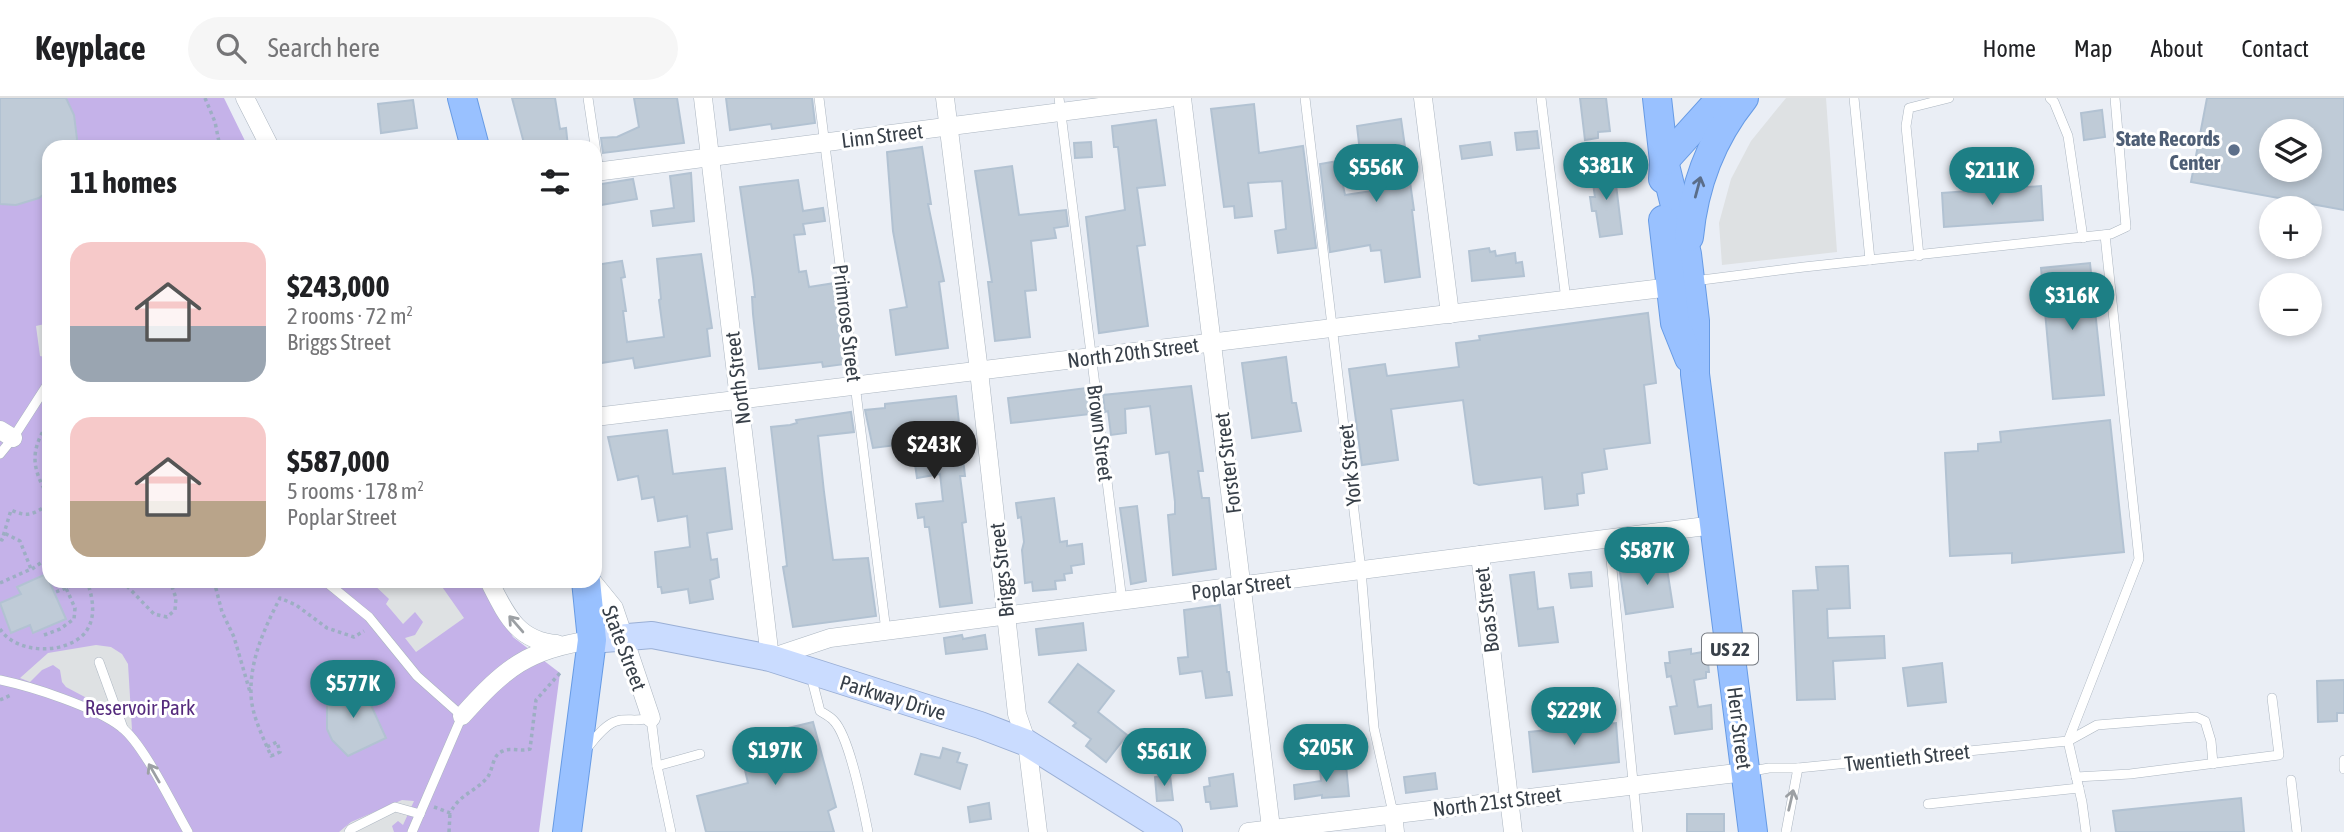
<!DOCTYPE html>
<html lang="en">
<head>
<meta charset="utf-8">
<style>
  body { margin:0; font-family:"Asap Condensed",sans-serif; background:#f6f6f6; color:#202124; height:100vh; display:flex; flex-direction:column; font-size:26px; white-space:nowrap }
  * { box-sizing:border-box; margin:0 }
  p { font-size:23px; color:#757577 }
  .icon { flex:none; width:38px; height:38px; fill:none; stroke:currentColor; stroke-width:2; stroke-linecap:round; stroke-linejoin:round }
  .map { position:relative; flex:1; overflow:hidden }
  .panel { position:absolute; left:42px; top:42px; width:560px; height:448px; display:flex; flex-direction:column; background:#fff; border-radius:21px; box-shadow:0 4px 10px #0003 }
  .panel>* { flex:none }
  .controls { position:absolute; left:2259px; top:21px; display:grid; gap:14px }
  .controls a { display:grid; place-items:center; width:63px; height:63px; border-radius:50%; background:#fff; box-shadow:0 4px 10px #0003; font-size:35px }
  .price { position:absolute; translate:-50% -60px; padding:0 16px; border-radius:24px; background:#1d7f85; color:#fff; font-size:23px; line-height:46px; filter:drop-shadow(0 2px 4px #0008) }
  .price::after { content:''; position:absolute; left:50%; top:42px; width:21px; height:16px; margin-left:-10px; background:inherit; clip-path:polygon(0 0,100% 0,50% 100%) }
  .price.on { background:#222; color:#fff }
  ul { padding:0; list-style:none }
  li { display:flex; align-items:center; gap:21px; height:175px; padding:0 28px }
  li span { display:grid; place-items:center; flex:none; width:196px; height:140px; border-radius:21px; color:#555 }
  li>.icon { margin-inline-start:auto }
  span .icon { width:84px; height:84px; fill:#fffc; stroke-width:1 }
  li b { font-size:30px }
  h2 { display:flex; justify-content:space-between; align-items:center; height:84px; padding:0 28px; font-size:30px }
  header { display:flex; align-items:center; gap:42px; box-sizing:border-box; height:98px; padding:0 35px; background:#fff; border-bottom:2px solid #e0e0e0 }
  header strong { font-size:33px }
  nav { display:flex; gap:38px; margin-inline-start:auto; font-size:24px }
  .search { width:490px; height:63px; background:#f6f6f6; display:flex; align-items:center; gap:18px; box-sizing:border-box; padding:0 24px; border-radius:38px; color:#757577; font-size:26px }
  .map>svg:first-child { display:block }
  .green { fill:#c5b2e9 }
  .parking { fill:#dee1e3 }
  .building { fill:#bfcbd7; stroke:#b2c2d2; stroke-width:2; fill-rule:evenodd }
  .lines { fill:none; stroke-linecap:round; stroke-linejoin:round }
  .lane-casing { stroke:#acb6c1; stroke-width:10 }
  .street-casing { stroke:#acb6c1; stroke-width:19 }
  .secondary-casing { stroke:#9aafd5; stroke-width:28 }
  .primary-casing { stroke:#679be5; stroke-width:30 }
  .path { stroke:#9daec3; stroke-width:3.5; stroke-dasharray:3.5 3.5; stroke-linecap:butt }
  .lane { stroke:#fff; stroke-width:9 }
  .street { stroke:#fff; stroke-width:18 }
  .secondary { stroke:#cadcff; stroke-width:26 }
  .primary { stroke:#99c1ff; stroke-width:28 }
  .oneway { stroke:#5a6d89 }
  .oneway2 { stroke:#9ca0a4 }
  .service-dot { fill:#5c6f8a; stroke:#fff; stroke-width:2.5 }
  .labels { text-anchor:middle; dominant-baseline:central; stroke-width:6; stroke-linejoin:round; paint-order:stroke }
  .shield { fill:#fff; stroke:#747980; stroke-width:2 }
  .shield-label { font-size:19px; font-weight:bold; fill:#384049 }
  .street-label { font-size:21px; fill:#384049; stroke:#fff }
  .service-label { font-size:21px; font-weight:bold; fill:#4e5e75; stroke:#fff; text-anchor:end }
  .park-label { font-size:21px; fill:#54297c; stroke:#fff }
</style>
</head>
<body>
<header>
<strong>Keyplace</strong>
<div class="search"><svg class="icon" aria-label="search" viewBox="0 0 24 24"><circle cx="10" cy="10" r="6"/><path d="M15 15l6 6"/></svg>Search here</div>
<nav><a>Home</a><a>Map</a><a>About</a><a>Contact</a></nav>
</header>
<div class="map">
<svg width="2344" height="734" viewBox="0 0 2344 734">
  <rect width="100%" height="100%" fill="#eaeef5"/>
  <path class="green" d="M0,0H224L248,49H49V483H481L513,539L560,575L539,734H0Z"/>
  <g class="parking">
    <path d="M1786,0H1826L1837,154L1722,167L1719,125L1731,81L1751,43Z"/>
    <path d="M49,225V260L40,258L36,228Z"/>
    <path d="M370,483H438L464,520L416,554L405,540L415,537L423,524L415,514L403,526L386,506L389,501Z"/>
    <path d="M96,547L111,549L122,556L128,566L132,632L100,613L102,609L98,606L66,589L62,584L60,572L53,567L42,572L30,584L20,580L48,555Z"/>
    <path d="M402,702L414,703L403,727L398,723L392,728L394,734H339L351,724Z"/>
  </g>
  <g class="building">
    <path d="M0,0H66L74,17L77,41L75,49H49V92L39,100L16,107L0,106Z"/>
    <path d="M512,0H555L560,31L566,30L568,49H525Z"/>
    <path d="M634,0H677L684,45L603,55L601,40L617,39L639,29Z"/>
    <path d="M726,0H812L815,25L772,31L771,26L730,32Z"/>
    <path d="M1580,0H1606L1610,33L1598,34V40L1585,42Z"/>
    <path d="M2207,0H2344V112L2191,84ZM2272,33H2310V72H2272Z"/>
    <path d="M413,2L417,30L381,35L378,6Z"/>
    <path d="M1254,6L1259,55L1303,48L1316,150L1278,155L1275,133L1286,131L1282,83L1248,85L1252,118L1235,120L1234,108L1224,109L1211,11Z"/>
    <path d="M2102,12L2105,39L2084,42L2081,15Z"/>
    <path d="M1401,21L1414,112H1412L1420,179L1385,184L1381,152L1371,153L1370,147L1330,154L1320,66L1338,63L1345,97L1372,93V90L1374,89L1369,53L1360,54L1357,28Z"/>
    <path d="M1156,22L1165,87L1137,90L1145,147L1137,148L1148,228L1099,235L1086,119L1125,112L1118,49H1114L1112,28Z"/>
    <path d="M1537,33L1539,50L1517,52L1515,35Z"/>
    <path d="M1091,44L1092,59L1075,60L1074,45Z"/>
    <path d="M1490,44L1492,57L1462,61L1460,48Z"/>
    <path d="M922,49L931,106H928L944,183L939,184L948,250L896,257L890,212L907,209L893,133L887,54Z"/>
    <path d="M1012,68L1019,117L1066,112L1068,128L1054,130L1056,140L1031,143L1036,192L1025,193L1030,239L995,243L988,184H992L975,73Z"/>
    <path d="M1614,70L1622,136L1600,139L1596,113H1592L1590,99H1595L1591,72Z"/>
    <path d="M691,75L694,123L653,128L651,113L674,110L670,78Z"/>
    <path d="M633,81L637,101L595,108V87Z"/>
    <path d="M798,82L803,113L823,110L825,123L803,126L805,136L794,137L799,174L806,173L809,189L835,185L845,266L823,269L822,264L759,271L753,216L752,199H755L753,180L740,89Z"/>
    <path d="M2041,88L2043,122L1944,129L1942,95Z"/>
    <path d="M1489,150L1490,154L1495,153L1496,158L1515,155L1516,165L1522,164L1524,178L1472,183L1469,153Z"/>
    <path d="M701,156L712,230L707,231L710,258L635,270L633,260L595,266V167L622,163L625,179L621,180L626,213H623L627,244L664,239L659,202L661,201L657,161Z"/>
    <path d="M2090,165L2104,297L2053,301L2041,170Z"/>
    <path d="M1648,215L1656,285L1644,287L1650,345L1604,351L1607,371L1582,375L1584,395L1577,396L1578,407L1545,411L1542,379L1479,387L1474,385L1463,302L1391,311L1398,362L1362,367L1349,271L1385,266L1387,278L1459,269L1456,245L1480,242L1479,238Z"/>
    <path d="M1286,259L1292,305H1296L1301,333L1252,340L1242,265Z"/>
    <path d="M1191,288L1203,373H1198L1202,400H1209L1216,471L1173,477L1168,417L1175,416V404L1169,354L1156,356L1150,308L1125,311L1126,335L1111,337L1108,313L1105,314L1103,297Z"/>
    <path d="M1086,290L1091,316L1011,325L1008,300Z"/>
    <path d="M956,298L965,378H960L966,424L962,425L972,505L940,509L929,429H925L924,419L918,420L916,406L943,403L940,376L917,380L912,345L873,350L865,312L885,310V306Z"/>
    <path d="M851,314L854,334L818,338L824,394L833,462L868,460L876,518L793,529L783,469L787,468L771,329L790,327L797,325L796,322Z"/>
    <path d="M2110,322L2124,454L2012,465V455L1950,458L1945,355L1978,353V346L2001,344L2000,334Z"/>
    <path d="M667,332L673,376L725,370L732,431L707,435L711,462L717,461L719,479L710,482L713,501L690,505L688,491L662,495L661,489H658L655,454L690,449L687,418L658,423L654,399L642,401L638,378L618,382L608,339Z"/>
    <path d="M1054,400L1060,444L1067,443V448L1082,446L1084,466L1071,468L1072,475L1064,476L1065,482L1055,483L1056,491L1033,493L1032,484L1025,485L1022,452L1024,444L1021,419L1018,420L1016,405Z"/>
    <path d="M1137,408L1146,483L1131,486L1120,410Z"/>
    <path d="M1665,458L1673,509L1626,516L1620,474L1641,471L1640,462Z"/>
    <path d="M1848,468L1850,510L1827,511L1828,540L1884,538L1885,560L1833,563L1835,601L1797,602L1793,493L1818,492L1816,469Z"/>
    <path d="M1534,474L1538,511L1553,509L1558,544L1519,548L1510,477Z"/>
    <path d="M1591,474L1592,488L1571,490L1569,476Z"/>
    <path d="M46,476L66,521L33,535L30,527L11,535L0,505L21,496L17,489Z"/>
    <path d="M1220,507L1227,574H1229L1232,597L1206,600L1202,573L1180,576L1178,560L1188,559L1184,512Z"/>
    <path d="M1083,525L1086,552L1039,557L1036,531Z"/>
    <path d="M962,537L963,541L985,537L987,551L946,556L944,540Z"/>
    <path d="M1691,551V556L1703,554L1704,564H1708L1709,574H1706V580L1694,582L1698,609L1711,607L1712,631L1675,636L1670,609L1677,608L1671,578L1667,579L1665,565H1670L1669,554Z"/>
    <path d="M1942,565L1946,604L1908,608L1903,570Z"/>
    <path d="M1078,566L1114,593L1098,614L1127,637L1106,664L1086,648L1091,641L1073,628L1076,625L1049,604Z"/>
    <path d="M2344,582V615H2337V623L2318,624L2317,583Z"/>
    <path d="M360,583L386,640L348,658L332,642L327,631V599Z"/>
    <path d="M813,624L836,709L828,713L834,734H706L697,698L748,685L738,642Z"/>
    <path d="M1616,625L1619,664L1533,674L1529,634Z"/>
    <path d="M943,650L960,655L957,664L967,667L960,691L915,676L921,656L940,660Z"/>
    <path d="M1346,667L1349,698L1322,700V697L1295,701L1294,687L1321,683L1320,669Z"/>
    <path d="M1435,675L1437,691L1406,695L1404,679Z"/>
    <path d="M1233,676L1237,708L1211,711L1210,704H1206L1204,689L1210,688L1209,680Z"/>
    <path d="M1170,677L1173,702L1157,703L1155,679Z"/>
    <path d="M2241,700L2244,734H2116L2113,713Z"/>
    <path d="M989,705L991,721L970,724L968,709Z"/>
    <rect x="1687" y="716" width="37" height="18"/>
  </g>
  <g class="lines">
    <g class="lane-casing">
      <g id="lane">
        <path d="M588,0L599,74"/>
        <path d="M819,0L886,533"/>
        <path d="M1059,0L1122,503"/>
        <path d="M1305,0L1361,472L1374,630L1393,715"/>
        <path d="M1541,0L1566,202"/>
        <path d="M1854,0L1870,162"/>
        <path d="M2050,0L2054,4L2068,38L2083,140"/>
        <path d="M1919,158L1906,28L1909,10L1949,0"/>
        <path d="M1694,183L1804,169L2111,136L2126,129L2115,0"/>
        <path d="M0,356L13,340L49,284"/>
        <path d="M1609,441L1638,734"/>
        <path d="M325,483L369,519L417,578L462,618L412,734"/>
        <path d="M99,564L123,630"/>
        <path d="M811,578L820,613C825,616 831,619 834,623C850,640 863,709 868,734"/>
        <path d="M0,582C33,589 95,609 121,629C143,645 173,708 188,734"/>
        <path d="M587,650C594,642 605,626 617,623C626,620 638,624 651,620L657,668L671,734"/>
        <path d="M2344,662V671"/>
        <path d="M657,668L700,656"/>
        <path d="M1747,674L1769,670H1798L2068,643L2097,627L2196,619L2205,623L2211,643L2213,666"/>
        <path d="M2076,679L2130,676L2279,657L2272,600"/>
        <path d="M2291,682L2297,734"/>
        <path d="M1928,706L2079,690"/>
        <path d="M349,734L351,731L395,709L420,716"/>
        <path d="M1786,734L1798,670"/>
        <path d="M2086,734L2082,704L2068,643L2139,461L2105,137"/>
      </g>
    </g>
    <g class="street-casing">
      <g id="street">
        <path d="M245,0L270,49"/>
        <path d="M703,0L770,560L830,540L1714,427"/>
        <path d="M945,0L979,273L1017,616L1027,645L1038,734"/>
        <path d="M1182,0L1271,730"/>
        <path d="M1423,0L1450,216"/>
        <path d="M595,74L1169,0"/>
        <path d="M595,319L1671,189"/>
        <path d="M0,332L13,340"/>
        <path d="M1480,457L1513,734"/>
        <path d="M489,483C506,516 517,543 557,546"/>
        <path d="M592,483L614,510L651,620"/>
        <path d="M462,618C505,570 528,551 592,542"/>
        <path d="M1393,715L1395,734"/>
        <path d="M1248,734L1745,674"/>
      </g>
    </g>
    <g class="secondary-casing">
      <path id="secondary" d="M592,542L652,537L770,560L980,627L1027,645L1169,734"/>
    </g>
    <g class="primary-casing">
      <g id="primary">
        <path d="M462,0L475,49"/>
        <path d="M1657,0L1664,63L1663,81"/>
        <path d="M1664,63L1687,156L1695,223V276L1753,734"/>
        <path d="M1664,63L1721,0"/>
        <path d="M1663,122L1675,225L1689,260"/>
        <path d="M1689,139C1694,87 1711,41 1744,0"/>
        <path d="M567,734L592,542L586,483"/>
      </g>
    </g>
    <g class="path">
      <path d="M205,0L215,24L220,49"/>
      <path d="M46,328C29,356 33,372 49,400"/>
      <path d="M0,441L2,442L11,412C29,420 33,416 49,406"/>
      <path d="M32,471L42,464H49"/>
      <path d="M122,483L154,516L167,519L175,512L176,500L170,483"/>
      <path d="M214,483L222,514L234,539L250,594"/>
      <path d="M0,485L31,471L20,443L4,435"/>
      <path d="M56,494L66,490L63,483"/>
      <path d="M0,531C16,556 64,557 84,536C97,521 93,500 87,483"/>
      <path d="M44,537L60,531L74,521L75,510L66,490L83,483"/>
      <path d="M0,602L11,597"/>
      <path d="M267,649L277,644L280,654L271,658C263,639 251,616 251,595C250,561 265,529 280,500L296,507L327,530L354,539L364,533"/>
      <path d="M434,709L450,715C460,696 473,695 486,681C494,673 491,657 503,653C511,649 521,654 530,651L536,602L560,575"/>
      <path d="M449,734L450,715"/>
    </g>
    <use href="#lane" class="lane"/>
    <use href="#street" class="street"/>
    <use href="#secondary" class="secondary"/>
    <use href="#primary" class="primary"/>
  </g>
  <defs><path id="oneway-shaft" d="M-6 0H5M1.5-3L5.5 0L1.5 3" fill="none" stroke-width="1.6" stroke-linecap="round" stroke-linejoin="round" transform="scale(1.75)"/></defs>
  <use class="oneway" href="#oneway-shaft" transform="translate(1698 89) rotate(-75)"/>
  <g class="oneway2">
    <use href="#oneway-shaft" transform="translate(516 526) rotate(-131)"/>
    <use href="#oneway-shaft" transform="translate(154 675) rotate(-120)"/>
    <use href="#oneway-shaft" transform="translate(1791 702) rotate(-77)"/>
  </g>
  <circle class="service-dot" cx="2234" cy="52" r="7"/>
  <g class="labels">
    <rect class="shield" x="1702" y="535.5" width="56" height="31" rx="5"/>
    <g class="shield-label">
      <text x="1730" y="551">US 22</text>
    </g>
    <g class="street-label">
      <text transform="translate(882 37) rotate(-7)">Linn Street</text>
      <text transform="translate(848 225) rotate(83)">Primrose Street</text>
      <text transform="translate(1133 254) rotate(-7)">North 20th Street</text>
      <text transform="translate(737 280) rotate(-97)">North Street</text>
      <text transform="translate(1101 335) rotate(83)">Brown Street</text>
      <text transform="translate(1227 365) rotate(-97)">Forster Street</text>
      <text transform="translate(1349 367) rotate(-96)">York Street</text>
      <text transform="translate(1001 472) rotate(-96)">Briggs Street</text>
      <text transform="translate(1241 488) rotate(-7)">Poplar Street</text>
      <text transform="translate(1486 512) rotate(-97)">Boas Street</text>
      <text transform="translate(625 550) rotate(69)">State Street</text>
      <text transform="translate(893 599) rotate(17)">Parkway Drive</text>
      <text transform="translate(1740 630) rotate(83)">Herr Street</text>
      <text transform="translate(1907 659) rotate(-6)">Twentieth Street</text>
      <text transform="translate(1497 703) rotate(-7)">North 21st Street</text>
    </g>
    <g class="service-label">
      <text x="2220" y="40">State Records<tspan x="2220" dy="24">Center</tspan></text>
    </g>
    <g class="park-label">
      <text x="140" y="609">Reservoir Park</text>
    </g>
  </g>
</svg>
<div class="controls">
<a><svg class="icon" aria-label="layers" viewBox="0 0 24 24"><path d="M12 4l9 5-9 5-9-5zM3 14l9 5 9-5"/></svg></a>
<a>+</a>
<a>−</a>
</div>
<b class="price" style="left:1606px;top:104px">$381K</b>
<b class="price" style="left:1376px;top:106px">$556K</b>
<b class="price" style="left:1992px;top:109px">$211K</b>
<b class="price" style="left:2072px;top:234px">$316K</b>
<b class="price on" style="left:934px;top:383px">$243K</b>
<b class="price" style="left:1647px;top:489px">$587K</b>
<b class="price" style="left:353px;top:622px">$577K</b>
<b class="price" style="left:1574px;top:649px">$229K</b>
<b class="price" style="left:1326px;top:686px">$205K</b>
<b class="price" style="left:775px;top:689px">$197K</b>
<b class="price" style="left:1164px;top:690px">$561K</b>
<section class="panel">
<h2>11 homes<svg class="icon" aria-label="filters" viewBox="0 0 24 24"><path d="M4 7h16M4 17h16"/><circle cx="9" cy="7" r="2"/><circle cx="15" cy="17" r="2"/></svg></h2>
<ul>
<li><span style="background:linear-gradient(#f6c9c9 60%,#9aa5b1 0)"><svg class="icon" aria-label="home" viewBox="0 0 24 24"><path d="M3 11l9-7 9 7M6 9v11h12V9"/></svg></span><div><b>$243,000</b><p>2 rooms · 72 m²</p><p>Briggs Street</p></div></li>
<li><span style="background:linear-gradient(#f6c9c9 60%,#b9a48a 0)"><svg class="icon" aria-label="home" viewBox="0 0 24 24"><path d="M3 11l9-7 9 7M6 9v11h12V9"/></svg></span><div><b>$587,000</b><p>5 rooms · 178 m²</p><p>Poplar Street</p></div></li>
</ul>
</section>
</div>
</body>
</html>
